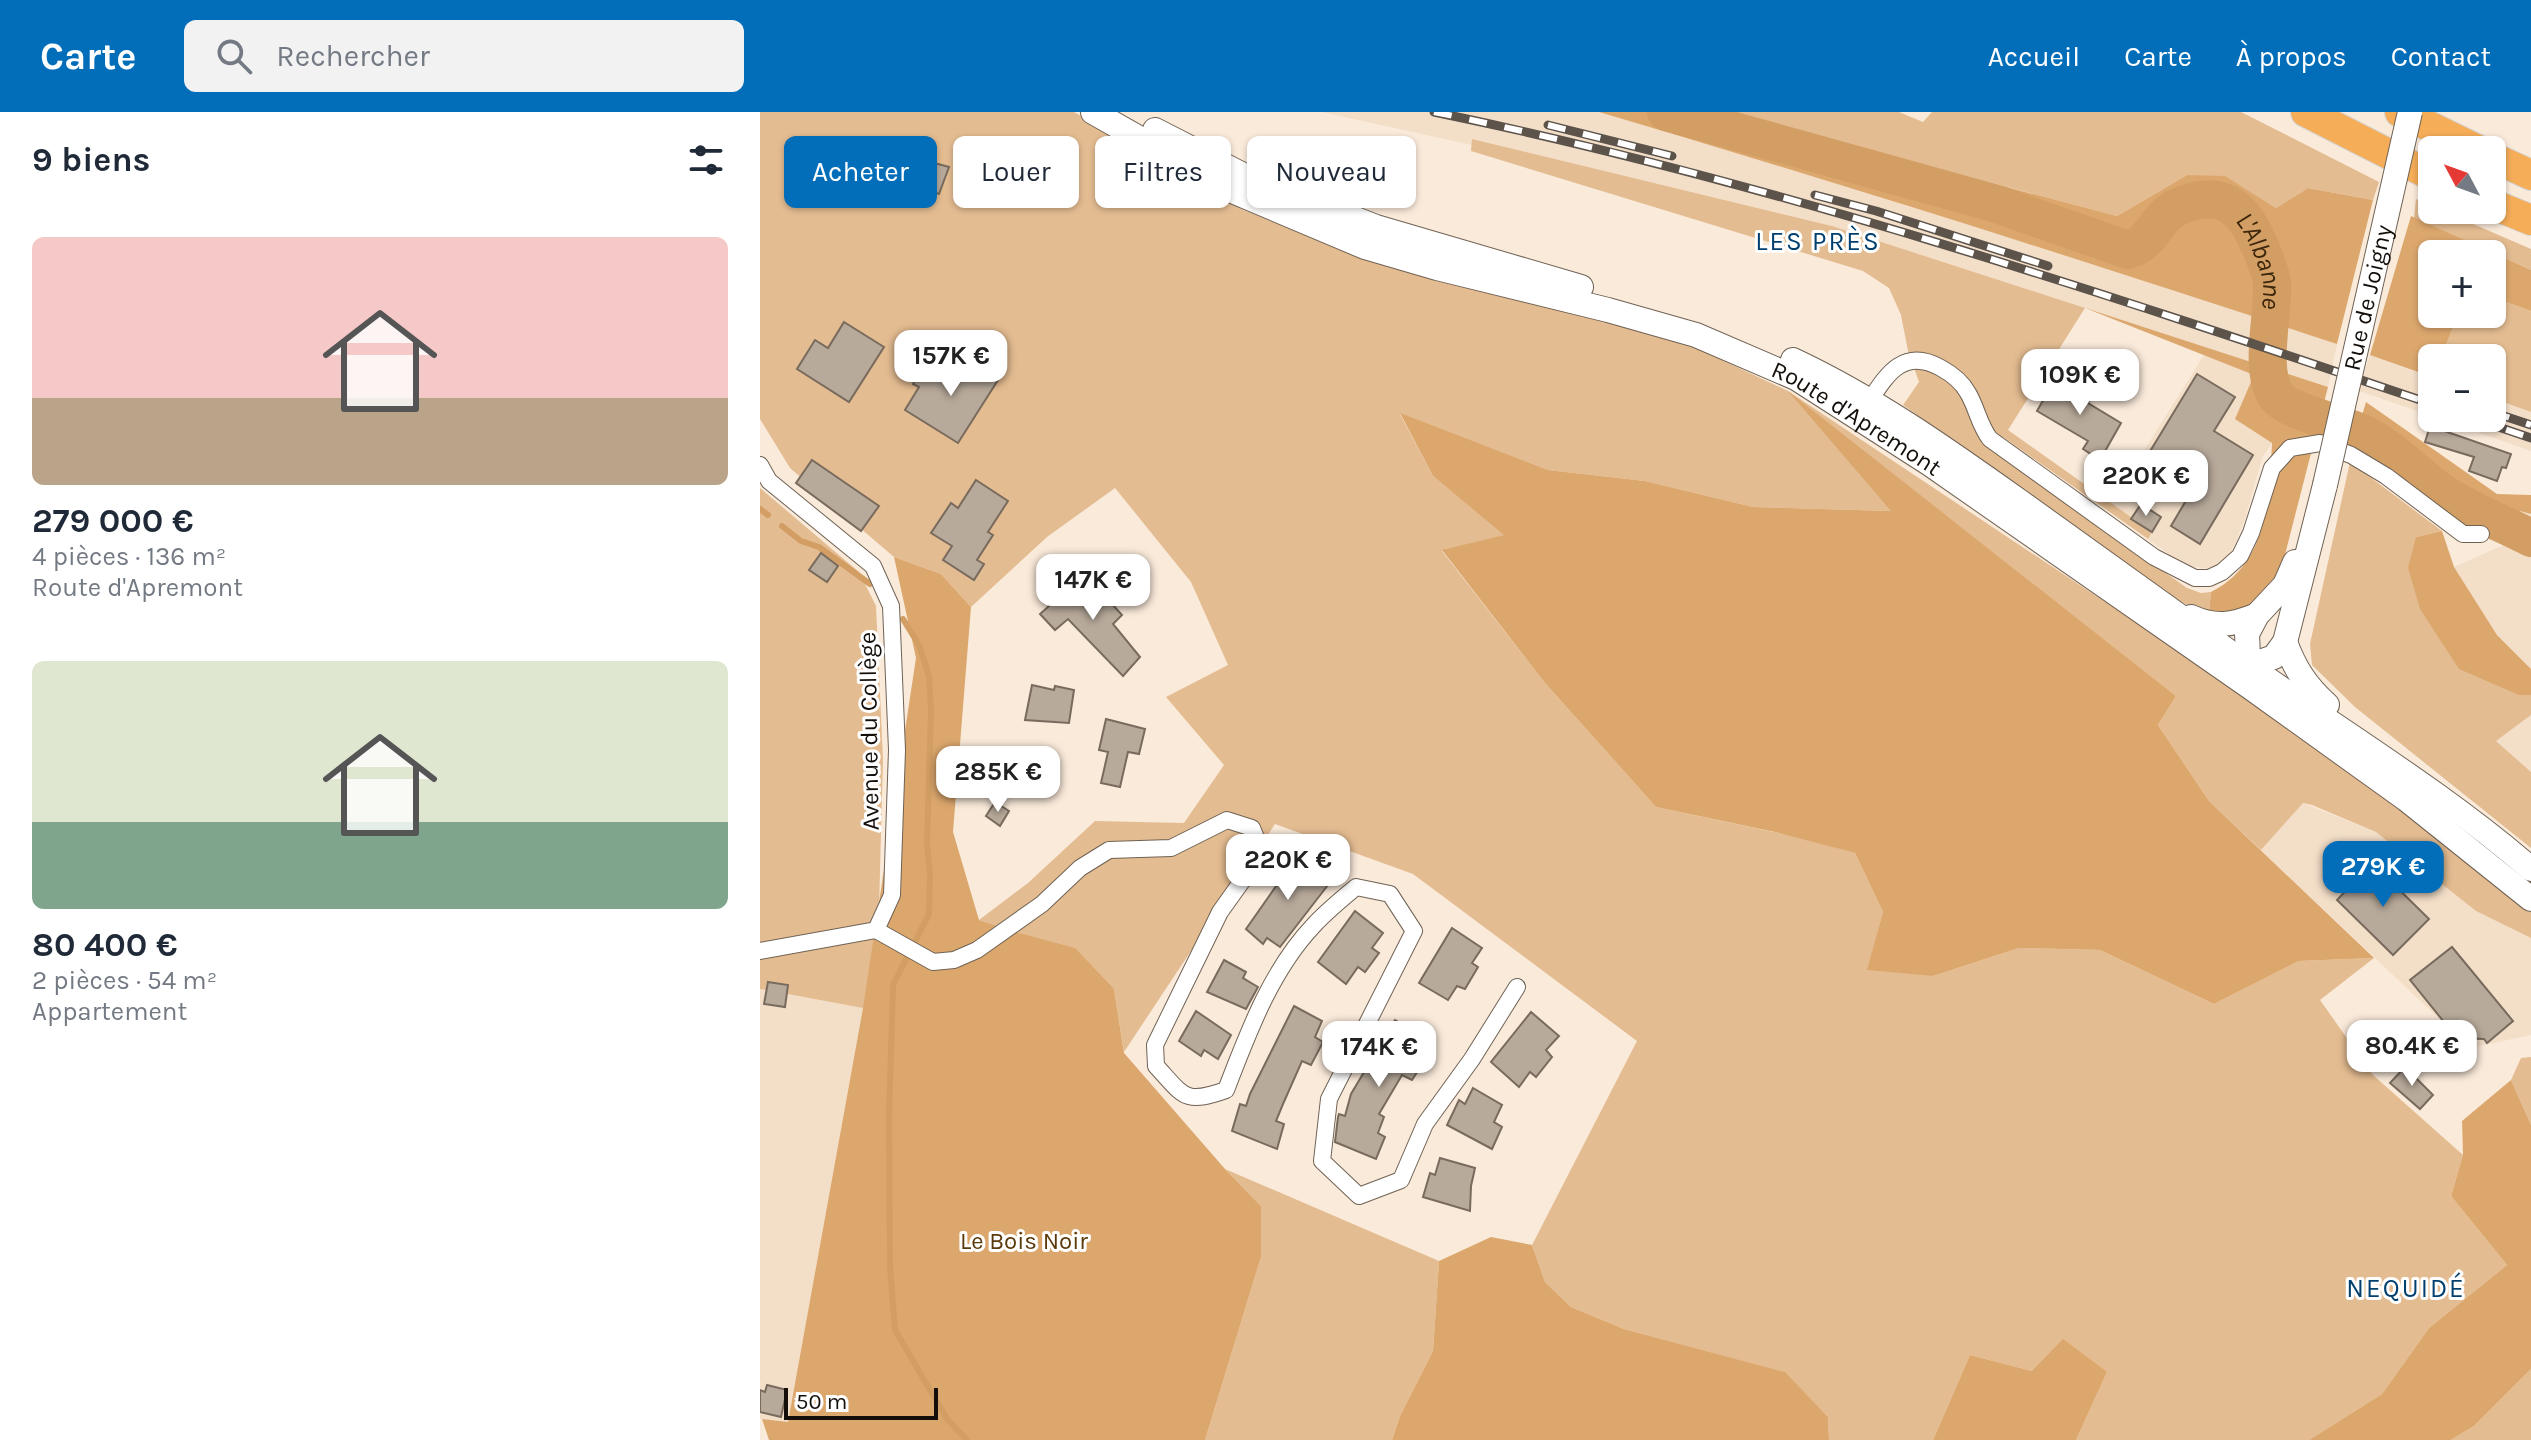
<!DOCTYPE html>
<html lang="fr">
<head>
<meta charset="utf-8">
<style>
  body { margin:0; font-family:Karla,sans-serif; background:#f2f2f3; color:#1f2937; height:100vh; display:flex; flex-direction:column; font-size:30px; white-space:nowrap }
  * { box-sizing:border-box; margin:0 }
  p { font-size:26px; color:#747a83 }
  .icon { flex:none; width:44px; height:44px; fill:none; stroke:currentColor; stroke-width:2; stroke-linecap:round; stroke-linejoin:round }
  .map { position:relative; flex:1; overflow:hidden }
  .drawer { display:flex; flex-direction:column; background:#fff; width:760px }
  .drawer>* { flex:none }
  .top-card { position:absolute; left:24px; top:24px; width:760px; height:72px; display:flex; gap:16px }
  .needle { width:52px; rotate:311deg }
  .tools { position:absolute; left:1658px; top:24px; display:grid; gap:16px }
  .tools a { display:grid; place-items:center; width:88px; height:88px; border-radius:12px; background:#fff; box-shadow:0 2px 6px #0004; font-size:40px }
  .scale { position:absolute; left:24px; bottom:20px; width:154px; box-sizing:border-box; padding-left:8px; border:4px solid #140f0a; border-top:0; font-size:22px; line-height:28px; white-space:nowrap; color:#140f0a; -webkit-text-stroke:6px #fff; paint-order:stroke }
  .price { position:absolute; translate:-50% -68px; padding:0 18px; border-radius:16px; background:#fff; color:#222; font-size:26px; line-height:52px; filter:drop-shadow(0 2px 4px #0008) }
  .price::after { content:''; position:absolute; left:50%; top:48px; width:24px; height:18px; margin-left:-12px; background:inherit; clip-path:polygon(0 0,100% 0,50% 100%) }
  .price.current { background:#026eba; color:#fff }
  ul { padding:0; list-style:none }
  li { display:grid; align-content:center; gap:16px; height:424px; padding:0 32px }
  li span { display:grid; place-items:center; height:248px; border-radius:12px; color:#555 }
  li>.icon { margin-inline-start:auto }
  span .icon { width:144px; height:144px; fill:#fffc; stroke-width:1 }
  li b { font-size:34px }
  h2 { display:flex; justify-content:space-between; align-items:center; height:96px; padding:0 32px; font-size:34px }
  .pill { padding:0 28px; border-radius:12px; background:#fff; box-shadow:0 2px 6px #0004; font-size:28px; line-height:72px }
  .pill.current { background:#026eba; color:#fff }
  header { display:flex; align-items:center; gap:48px; box-sizing:border-box; height:112px; padding:0 40px; background:#026eba; color:#fff }
  header strong { font-size:38px }
  nav { display:flex; gap:44px; margin-inline-start:auto; font-size:28px }
  .search { width:560px; height:72px; background:#f2f2f3; display:flex; align-items:center; gap:20px; box-sizing:border-box; padding:0 28px; border-radius:12px; color:#747a83; font-size:30px }
  main { display:flex; flex:1; min-height:0 }
  .map>svg:first-child { display:block }
  .built { fill:#f3dec8 }
  .green { fill:#e4bc91 }
  .forest { fill:#dca76d }
  .lines { fill:none; stroke-linecap:round; stroke-linejoin:round }
  .stream { stroke:#d29e63; stroke-width:6 }
  .river { stroke:#d29e63; stroke-width:38 }
  .building { fill:#b8aa9b; stroke:#786b5d; stroke-width:2 }
  .minor-casing { stroke:#6f6254; stroke-width:18 }
  .secondary-casing { stroke:#6f6254; stroke-width:26 }
  .motorway-casing { stroke:#d5d4d3; stroke-width:32 }
  .minor { stroke:#fff; stroke-width:16 }
  .secondary { stroke:#fff; stroke-width:24 }
  .motorway { stroke:#f5ad58; stroke-width:30 }
  .rail-casing { stroke:#5c534b; stroke-width:9 }
  .rail { stroke:#fff; stroke-width:6; stroke-dasharray:18; stroke-linecap:butt }
  .secondary-bridge-casing { stroke:#6f6254; stroke-width:26; stroke-linecap:butt }
  .secondary-bridge { stroke:#fff; stroke-width:24 }
  .labels { text-anchor:middle; dominant-baseline:central; stroke-width:6; stroke-linejoin:round; paint-order:stroke }
  .street-label { font-size:24px; fill:#140f0a; stroke:#fff }
  .park-label { font-size:24px; fill:#5d3a0b; stroke:#fff }
  .neighbourhood-label { font-size:26px; letter-spacing:2px; fill:#003f6e; stroke:#fff }
  .water-label { font-size:26px; font-style:italic; fill:#3c270c; stroke:#fff }
</style>
</head>
<body>
<header>
<strong>Carte</strong>
<div class="search"><svg class="icon" aria-label="search" viewBox="0 0 24 24"><circle cx="10" cy="10" r="6"/><path d="M15 15l6 6"/></svg>Rechercher</div>
<nav><a>Accueil</a><a>Carte</a><a>À propos</a><a>Contact</a></nav>
</header>
<main>
<section class="drawer">
<h2>9 biens<svg class="icon" aria-label="filters" viewBox="0 0 24 24"><path d="M4 7h16M4 17h16"/><circle cx="9" cy="7" r="2"/><circle cx="15" cy="17" r="2"/></svg></h2>
<ul>
<li><span style="background:linear-gradient(#f6c9c9 65%,#b9a48a 0)"><svg class="icon" aria-label="home" viewBox="0 0 24 24"><path d="M3 11l9-7 9 7M6 9v11h12V9"/></svg></span><div><b>279 000 €</b><p>4 pièces · 136 m²</p><p>Route d'Apremont</p></div></li>
<li><span style="background:linear-gradient(#dfe7d0 65%,#7fa58c 0)"><svg class="icon" aria-label="home" viewBox="0 0 24 24"><path d="M3 11l9-7 9 7M6 9v11h12V9"/></svg></span><div><b>80 400 €</b><p>2 pièces · 54 m²</p><p>Appartement</p></div></li>
</ul>
</section>
<div class="map">
<svg width="1771" height="1328" viewBox="0 0 1771 1328">
  <rect width="100%" height="100%" fill="#faeada"/>
  <g class="built">
    <path d="M562,0H839L1056,65L1341,154L1577,232L1568,275L1072,114L712,27V33Z"/>
    <path d="M1444,243L1494,263L1512,331L1502,346L1485,407L1470,443L1461,452L1451,457L1426,454L1414,446L1388,427L1391,420L1350,393Z"/>
    <path d="M1610,243L1672,266V304L1599,279Z"/>
    <path d="M1732,286L1771,300V339L1677,306H1732Z"/>
    <path d="M1760,398L1771,402V557L1737,523L1694,455L1746,432Z"/>
    <path d="M1771,603V660L1736,629Z"/>
    <path d="M1543,691L1616,720L1716,799L1771,826V923L1710,936L1501,738Z"/>
    <path d="M0,877L103,896L28,1310L0,1307Z"/>
  </g>
  <g class="green">
    <path d="M0,0H314L483,98L624,153L803,196L936,236L1028,279L1512,601L1672,719L1771,799V826L1716,799L1616,720L1552,693L1543,691L1501,738L1449,689L1398,613L1416,584L1032,283L1132,399L993,395L885,369L788,358L640,302L673,364L745,423L682,439L785,571L896,695L1033,724L1095,741L1123,800L1111,846L1173,864L1259,836L1340,838L1454,892L1539,849L1614,846L1560,888L1613,963L1703,1043L1691,1084L1747,1153L1669,1216L1622,1282L1549,1328H1316L1347,1260L1272,1259L1210,1243L1173,1328H1069L1068,1305L1024,1260L864,1217L811,1195L785,1170L772,1133L877,929L653,762L515,712L364,940L354,877L259,821L219,808L268,771L335,709L424,711L464,653L406,585L468,553L431,470L355,376L287,425L211,495L181,462L134,445L30,356L0,307Z"/>
    <path d="M972,0H1139L1163,10L1172,0H1481L1619,70L1613,88L1548,76L1516,96L1472,69L1427,63L1357,104L970,2Z"/>
    <path d="M712,27L1072,114L1325,196L1248,318L1392,420L1388,427L1243,325L1233,339L1427,476L1441,481L1451,480L1449,502L1431,495L1413,485L1143,293L1159,270L1148,239L1141,203L1129,176L1103,159L711,39Z"/>
    <path d="M1656,87L1672,94V98H1681L1771,137V158L1654,106Z"/>
    <path d="M1732,185L1771,199V300L1732,286V246H1681L1698,202H1732Z"/>
    <path d="M1590,350L1682,419L1656,425L1759,583H1771V603L1736,629L1771,660V736L1595,595L1552,553L1550,532Z"/>
    <path d="M0,376L99,460L116,494L123,647L119,797L111,880L103,896L0,877Z"/>
    <path d="M1771,945V1013L1751,968L1761,946Z"/>
    <path d="M465,1057L679,1149L673,1239L640,1304L632,1328H445L501,1145V1094Z"/>
    <path d="M1771,1257V1328H1691L1714,1314Z"/>
  </g>
  <g class="forest">
    <path d="M839,0H962L1357,104L1427,63L1465,64L1516,96L1548,76L1613,88L1577,232C1332,151 1086,73 839,0Z"/>
    <path d="M1651,104L1771,158V199L1732,185V142H1672V202H1698L1681,246H1672V265L1610,243Z"/>
    <path d="M1325,196L1568,275L1519,466L1494,497L1449,502L1451,480C1508,451 1509,388 1512,331L1475,307L1494,263Z"/>
    <path d="M1028,279L1416,584L1398,613L1449,689L1614,846L1539,849L1454,892L1340,838L1259,836L1173,864L1107,858L1123,800L1095,741L1015,720L896,695L785,571L682,438L744,423L673,364L640,301L788,358L885,369L993,395L1131,399Z"/>
    <path d="M1606,290L1737,382L1771,383V402L1760,399L1747,432L1685,404L1592,337Z"/>
    <path d="M1682,419L1694,455L1737,523L1771,557V583H1759L1699,557L1660,497L1648,456L1656,425Z"/>
    <path d="M134,445L181,462L211,495L193,720L219,808L259,821L315,836L354,877L364,941L465,1057L501,1094V1145L445,1328H9L2,1307L28,1310L103,896L156,546Z"/>
    <path d="M1751,968L1771,1013V1257L1714,1314L1691,1328H1549L1622,1282L1669,1216L1747,1153L1691,1084L1703,1043L1702,1009Z"/>
    <path d="M731,1125L772,1133L785,1170L811,1195L864,1217L1025,1260L1068,1305L1069,1328H632L640,1304L673,1239L679,1149Z"/>
    <path d="M1303,1227L1347,1260L1316,1328H1173L1210,1243L1272,1259Z"/>
  </g>
  <g class="lines">
    <g class="stream">
      <path d="M0,397L8,403"/>
      <path d="M22,414L41,429L59,435L110,472"/>
      <path d="M143,507L159,533L169,564L171,598L167,732L170,761L169,802L133,873L129,1003L130,1155L135,1218L187,1307L207,1328"/>
    </g>
    <path class="river" id="s1" d="M906,0L1237,92L1368,138C1394,131 1395,103 1422,93C1469,75 1488,103 1503,142C1506,151 1511,161 1512,171C1514,203 1498,258 1517,285C1527,299 1587,313 1606,323C1636,338 1660,367 1689,385C1715,401 1744,412 1771,426"/>
  </g>
  <g class="building">
    <path d="M156,46L189,55L179,82L148,71Z"/>
    <path d="M84,210L124,235L89,290L37,257L55,228L68,236Z"/>
    <path d="M198,243L238,268L198,331L145,298L159,275L153,272L163,256L182,268Z"/>
    <path d="M1437,262L1475,285L1454,319L1493,343L1440,432L1411,414L1434,375L1386,346Z"/>
    <path d="M1296,266L1330,287L1328,291L1361,311L1340,348L1323,337L1328,329L1277,299Z"/>
    <path d="M1670,314L1751,342L1746,356L1742,355L1737,369L1709,359L1714,345L1665,330Z"/>
    <path d="M52,348L119,394L101,419L36,371Z"/>
    <path d="M216,368L248,389L228,420L233,423L217,448L224,452L214,468L183,448L192,434L171,421L191,391L198,396Z"/>
    <path d="M1381,392L1401,405L1392,420L1371,407Z"/>
    <path d="M61,441L78,454L67,470L49,458Z"/>
    <path d="M325,462L362,503L353,512L380,545L363,564L308,507L295,518L280,502Z"/>
    <path d="M272,573L294,578L295,574L314,578L309,611L265,608Z"/>
    <path d="M346,607L385,617L379,642L368,640L360,675L341,671L348,640L339,638Z"/>
    <path d="M235,690L249,699L240,714L226,704Z"/>
    <path d="M540,740L558,755L554,761L568,773L520,835L507,826L503,832L486,817Z"/>
    <path d="M1612,751L1669,807L1633,843L1577,788Z"/>
    <path d="M595,799L623,821L612,836L619,841L605,860L598,855L586,872L558,850Z"/>
    <path d="M692,816L722,836L712,851L718,855L705,877L697,874L688,888L659,871Z"/>
    <path d="M1692,835L1753,909L1727,931L1724,927L1697,926L1650,868Z"/>
    <path d="M464,848L486,860L483,866L498,875L486,897L447,880Z"/>
    <path d="M8,870L28,873L25,895L4,892Z"/>
    <path d="M534,894L562,909L555,925L563,930L551,953L542,949L523,992L516,1009L524,1012L517,1037L472,1019L480,992L486,994L490,982Z"/>
    <path d="M436,899L471,923L458,947L444,938L441,944L419,929Z"/>
    <path d="M771,900L799,924L786,938L792,945L776,965L770,960L759,975L731,950Z"/>
    <path d="M635,908L668,927L658,942L665,948L652,968L642,963L619,1002L624,1005L618,1021L625,1025L616,1047L575,1030L578,1005L579,1002L585,1004L591,982Z"/>
    <path d="M1645,955L1673,983L1660,997L1630,971Z"/>
    <path d="M713,976L742,993L734,1010L742,1015L732,1037L687,1013L699,988L705,992Z"/>
    <path d="M680,1046L715,1056L711,1074L710,1099L663,1085L670,1061L675,1063Z"/>
    <path d="M7,1273L27,1278L21,1305L0,1300V1278L5,1280Z"/>
  </g>
  <g class="lines">
    <g class="minor-casing">
      <g id="minor">
        <path d="M1104,297C1124,268 1140,233 1181,256C1192,262 1202,270 1208,281C1217,296 1219,313 1230,327L1394,445L1435,466H1449L1462,460L1480,444L1491,421L1512,356L1530,336L1560,331L1591,343L1626,364L1703,422H1721"/>
        <path d="M0,353L9,369L113,454L131,494L137,638L132,783L116,818"/>
        <path d="M116,818L173,850L194,848L217,838L282,792L320,756L349,738L411,736L467,708L492,716L502,741L460,800L395,933L396,954C424,984 424,993 466,978C488,921 511,858 554,813C567,799 582,787 596,775L630,782L654,819L569,987L562,1049L599,1084L641,1068L665,1012L712,947L757,875"/>
        <path d="M0,839L116,818"/>
      </g>
    </g>
    <g class="secondary-casing">
      <g id="secondary">
        <path id="s2" d="M333,0L470,78L605,135L677,156L848,198L936,223L1036,266L1170,352L1490,575L1646,687L1771,787"/>
        <path d="M395,18L481,62L616,115L821,175"/>
        <path d="M1033,248C1114,286 1186,337 1259,389C1335,443 1410,498 1486,552C1581,620 1682,680 1771,757"/>
        <path d="M1431,505C1455,516 1473,513 1497,503"/>
        <path d="M1525,530C1535,557 1546,574 1567,593"/>
        <path d="M1479,557L1514,545L1525,530L1565,373"/>
        <path d="M1489,566L1487,522L1497,503L1525,473L1535,450"/>
      </g>
    </g>
    <g class="motorway-casing">
      <g id="motorway">
        <path d="M1546,0L1672,64"/>
        <path d="M1640,0L1718,38"/>
        <path d="M1732,45L1771,63"/>
        <path d="M1732,92L1771,108"/>
      </g>
    </g>
    <use href="#minor" class="minor"/>
    <use href="#secondary" class="secondary"/>
    <use href="#motorway" class="motorway"/>
    <g class="rail-casing">
      <g id="rail">
        <path d="M674,0C1014,70 1344,181 1672,292"/>
        <path d="M788,13L912,44"/>
        <path d="M1055,83L1116,99L1288,154"/>
        <path d="M1732,300L1771,313"/>
        <path d="M1712,306L1771,326"/>
      </g>
    </g>
    <use href="#rail" class="rail"/>
    <g class="secondary-bridge-casing">
      <g id="secondary-bridge">
        <path id="s3" d="M1565,373L1650,0"/>
      </g>
    </g>
    <use href="#secondary-bridge" class="secondary-bridge"/>
  </g>
  <g class="labels">
    <g class="street-label">
      <text stroke="none"><textPath href="#s3" startOffset="192">Rue de Joigny</textPath></text>
      <text stroke="none"><textPath href="#s2" startOffset="828">Route d'Apremont</textPath></text>
      <text transform="translate(109 619) rotate(-91)">Avenue du Collège</text>
    </g>
    <g class="park-label">
      <text x="264" y="1129">Le Bois Noir</text>
    </g>
    <g class="neighbourhood-label">
      <text x="1058" y="129">LES PRÈS</text>
      <text x="1646" y="1176">NEQUIDÉ</text>
    </g>
    <g class="water-label">
      <text stroke="none"><textPath href="#s1" startOffset="670">L'Albanne</textPath></text>
    </g>
  </g>
</svg>
<div class="tools">
<a><svg class="needle" viewBox="-14 -14 28 28"><path d="M0-13l5 13h-10z" fill="#e53935"/><path d="M0 13l5-13h-10z" fill="#747a83"/></svg></a>
<a>+</a>
<a>−</a>
</div>
<div class="scale">50 m</div>
<b class="price" style="left:191px;top:286px">157K €</b>
<b class="price" style="left:1320px;top:305px">109K €</b>
<b class="price" style="left:1386px;top:406px">220K €</b>
<b class="price" style="left:333px;top:510px">147K €</b>
<b class="price" style="left:238px;top:702px">285K €</b>
<b class="price" style="left:528px;top:790px">220K €</b>
<b class="price current" style="left:1623px;top:797px">279K €</b>
<b class="price" style="left:1652px;top:976px">80.4K €</b>
<b class="price" style="left:619px;top:977px">174K €</b>
<div class="top-card">
<a class="pill current">Acheter</a>
<a class="pill">Louer</a>
<a class="pill">Filtres</a>
<a class="pill">Nouveau</a>
</div>
</div>
</main>
</body>
</html>
